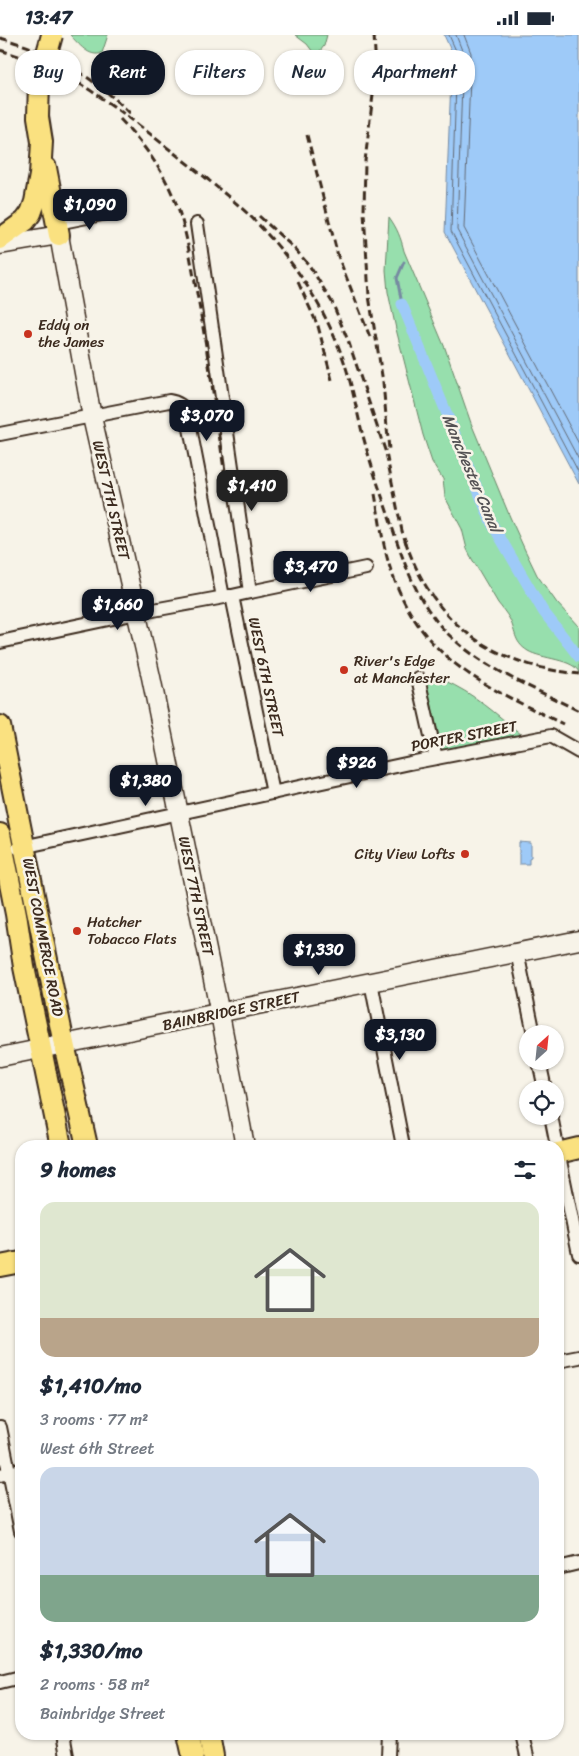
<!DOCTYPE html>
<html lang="en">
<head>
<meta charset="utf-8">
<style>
  body { margin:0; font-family:Sriracha,sans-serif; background:#f6f6f7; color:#1f2937; height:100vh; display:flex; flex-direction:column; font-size:19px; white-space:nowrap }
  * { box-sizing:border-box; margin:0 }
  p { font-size:16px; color:#747a83 }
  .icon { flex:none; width:28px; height:28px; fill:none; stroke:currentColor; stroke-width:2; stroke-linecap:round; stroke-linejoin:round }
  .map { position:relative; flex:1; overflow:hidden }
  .details { position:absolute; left:15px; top:1105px; width:549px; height:600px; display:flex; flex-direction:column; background:#fff; border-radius:20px; box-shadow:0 1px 4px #0004 }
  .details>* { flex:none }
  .top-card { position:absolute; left:15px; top:15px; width:550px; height:45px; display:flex; gap:10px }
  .needle { width:32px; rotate:27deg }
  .tools { position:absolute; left:519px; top:990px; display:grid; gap:10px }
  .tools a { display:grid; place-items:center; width:45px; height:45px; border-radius:50%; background:#fff; box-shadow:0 1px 4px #0004; font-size:25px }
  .price { position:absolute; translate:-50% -42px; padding:0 11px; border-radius:10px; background:#111827; color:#fff; font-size:16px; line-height:32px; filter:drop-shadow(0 1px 2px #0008) }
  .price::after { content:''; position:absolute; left:50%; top:30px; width:15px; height:11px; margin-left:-8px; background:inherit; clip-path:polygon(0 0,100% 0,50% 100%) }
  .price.on { background:#222; color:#fff }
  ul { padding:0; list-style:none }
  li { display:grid; align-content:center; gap:10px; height:265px; padding:0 25px }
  li span { display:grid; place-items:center; height:155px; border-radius:15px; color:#555 }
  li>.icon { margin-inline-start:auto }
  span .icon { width:90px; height:90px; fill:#fffc; stroke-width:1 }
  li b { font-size:21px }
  h2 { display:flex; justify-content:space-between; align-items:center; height:60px; padding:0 25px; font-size:21px }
  .tag { padding:0 18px; border-radius:20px; background:#fff; box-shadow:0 1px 4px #0004; font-size:18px; line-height:45px }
  .tag.on { background:#111827; color:#fff }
  .status { display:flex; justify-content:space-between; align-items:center; height:35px; padding:0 25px; background:#fff; direction:ltr }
  .status svg { height:14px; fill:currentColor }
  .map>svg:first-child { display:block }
  .green { fill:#97dfad; stroke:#698466 }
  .water { fill:#9ecaf8; stroke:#768aa1 }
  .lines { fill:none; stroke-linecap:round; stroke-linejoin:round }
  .shore { stroke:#636a75; stroke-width:1 }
  .stream { stroke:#768aa1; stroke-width:3 }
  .canal { stroke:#9ecaf8; stroke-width:11 }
  .street-casing { stroke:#3b2a1e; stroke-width:16 }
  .secondary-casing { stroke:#3b2a1e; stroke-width:21 }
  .primary-casing { stroke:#3b2a1e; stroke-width:24 }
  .street { stroke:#f7f3e8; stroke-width:12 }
  .secondary { stroke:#f7f3e8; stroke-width:18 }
  .primary { stroke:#fae180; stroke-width:20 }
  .rail { stroke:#3b2a1e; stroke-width:3; stroke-dasharray:8 4; stroke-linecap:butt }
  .primary-bridge-casing { stroke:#3b2a1e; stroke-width:24; stroke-linecap:butt }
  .primary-bridge { stroke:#fae180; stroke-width:20 }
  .poi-dot { fill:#c8321e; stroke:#f7f3e8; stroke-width:2 }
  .labels { text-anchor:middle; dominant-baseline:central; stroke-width:5; stroke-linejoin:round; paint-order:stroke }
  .poi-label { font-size:15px; fill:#3b2a1e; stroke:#f7f3e8; text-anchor:start }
  .street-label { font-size:15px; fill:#3b2a1e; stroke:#f7f3e8 }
  .water-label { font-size:16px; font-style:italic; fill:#545254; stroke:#f7f3e8 }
</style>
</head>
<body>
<div class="status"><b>13:47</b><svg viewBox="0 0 49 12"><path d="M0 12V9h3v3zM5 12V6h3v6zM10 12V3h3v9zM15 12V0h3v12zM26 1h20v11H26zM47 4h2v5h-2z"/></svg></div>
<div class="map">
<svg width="579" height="1721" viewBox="0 0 579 1721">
  <rect width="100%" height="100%" fill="#f7f3e8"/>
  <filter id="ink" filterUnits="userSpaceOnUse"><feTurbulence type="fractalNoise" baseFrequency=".02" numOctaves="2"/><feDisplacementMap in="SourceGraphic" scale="10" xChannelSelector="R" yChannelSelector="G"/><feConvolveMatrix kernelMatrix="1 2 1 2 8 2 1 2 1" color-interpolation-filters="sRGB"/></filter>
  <g filter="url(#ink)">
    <g class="green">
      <path d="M70,0H108L102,18C89,23 79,9 70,0Z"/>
      <path d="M295,0H327L324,11L316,21L307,9Z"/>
      <path d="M389,182C397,193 401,203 404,216L445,313L471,388L510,482L524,513L537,540L557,568L579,592V638C575,624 541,624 528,616C513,607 516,595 509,583C506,578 502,573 498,568C489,553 481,539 472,524L467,514L462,494L445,462L443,444L432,427L423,400L396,294L388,257L386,235Z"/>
      <path d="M443,645C474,658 496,679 522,700L442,715L426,647Z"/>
    </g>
    <g class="water">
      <path d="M444,0H579V449L445,197L452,18Z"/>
      <path d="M519,807L531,808V822L529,823V829H519Z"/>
    </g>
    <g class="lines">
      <g class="shore">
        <path d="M449,0L457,18L451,196L579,438"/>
        <path d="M456,0L463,18L457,195L579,425"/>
        <path d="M464,0L471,18L464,193L579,409"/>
      </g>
      <path class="stream" d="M402,269L397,243L404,227"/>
      <path class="canal" d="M402,269L491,487L543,576L579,622"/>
      <g class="street-casing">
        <g id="street">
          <path d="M57,188L117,176"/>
          <path d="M197,189L250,557L232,561L273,758"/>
          <path d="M0,399L169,366C177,367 183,371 187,378L223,562"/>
          <path d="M250,557L366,533"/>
          <path d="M0,607L137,578L230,561"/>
          <path d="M418,643L436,723"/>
          <path d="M18,813L410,728L551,701L579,717"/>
          <path d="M517,917L534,999"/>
          <path d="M371,947L403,1111"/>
          <path d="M539,1026L545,1054"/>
          <path d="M551,1081L557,1111"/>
          <path d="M558,1116L579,1219"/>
          <path d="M558,1326L579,1322"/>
          <path d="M0,1392L21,1496"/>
          <path d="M0,1440L21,1435"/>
          <path d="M558,1533L579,1528"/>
          <path d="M0,1647L21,1642"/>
          <path d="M63,1699L67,1721"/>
          <path d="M522,1699L527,1721"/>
          <path d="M388,1721L389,1699"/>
        </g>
      </g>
      <g class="secondary-casing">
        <g id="secondary">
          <path d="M0,210L59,200L92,382L151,642L220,979L245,1111"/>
          <path d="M0,1022L579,905"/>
        </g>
      </g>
      <g class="primary-casing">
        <g id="primary">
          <path d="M46,133L59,200"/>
          <path d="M0,204L25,186L31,178L35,167L40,140L42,107L38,82L39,47"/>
          <path d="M0,691L64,1009L87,1111"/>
          <path d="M0,799L16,879L24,932L61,1111"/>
          <path d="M558,1118L579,1113"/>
          <path d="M0,1231L21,1227"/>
          <path d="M188,1699L193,1721"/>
          <path d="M209,1699L213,1721"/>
        </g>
      </g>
      <use href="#street" class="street"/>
      <use href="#secondary" class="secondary"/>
      <use href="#primary" class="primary"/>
      <g class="rail">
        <path d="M374,0L376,35L365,126L364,177L369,261L383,347L389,415"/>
        <path d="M0,3C51,16 94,42 131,79"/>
        <path d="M0,15C15,20 30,24 44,30C103,56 158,107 210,146"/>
        <path d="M108,38L128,47"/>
        <path d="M120,84C141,106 161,132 173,161C186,190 190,222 196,253C209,322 218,393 228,463"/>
        <path d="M307,100L338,221L370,302"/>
        <path d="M205,142C222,157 241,171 256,187C292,224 320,265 339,313C350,340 355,368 362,397C369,424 378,450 387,476C401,519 414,564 446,597C483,634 534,653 579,676"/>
        <path d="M259,181L294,213L309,230L332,267L349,308L386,418L402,496L407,511"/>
        <path d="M298,247L318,291L332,345"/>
        <path d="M375,459C380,486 383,515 393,541C425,628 486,651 563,689"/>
        <path d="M405,505C433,589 492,630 579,639"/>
      </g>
      <g class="primary-bridge-casing">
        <path id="primary-bridge" d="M39,47L52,0"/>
      </g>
      <use href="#primary-bridge" class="primary-bridge"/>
    </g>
  </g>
  <g class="poi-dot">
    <circle cx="28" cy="299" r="5"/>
    <circle cx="344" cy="635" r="5"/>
    <circle cx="465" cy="819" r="5"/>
    <circle cx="77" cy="896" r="5"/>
  </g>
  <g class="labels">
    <g class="poi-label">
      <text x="38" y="290">Eddy on<tspan x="38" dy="17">the James</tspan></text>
      <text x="354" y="626">River's Edge<tspan x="354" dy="17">at Manchester</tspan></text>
      <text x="455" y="819" text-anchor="end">City View Lofts</text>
      <text x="87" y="887">Hatcher<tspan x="87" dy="17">Tobacco Flats</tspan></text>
    </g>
    <g class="street-label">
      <text transform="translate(111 465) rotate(77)">WEST 7TH STREET</text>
      <text transform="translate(266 642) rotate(78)">WEST 6TH STREET</text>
      <text transform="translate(464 701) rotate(-11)">PORTER STREET</text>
      <text transform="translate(196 861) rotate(78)">WEST 7TH STREET</text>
      <text transform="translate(43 902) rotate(79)">WEST COMMERCE ROAD</text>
      <text transform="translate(231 976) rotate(-12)">BAINBRIDGE STREET</text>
    </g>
    <g class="water-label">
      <text transform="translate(472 438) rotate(67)">Manchester Canal</text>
    </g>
  </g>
</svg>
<div class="tools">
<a><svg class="needle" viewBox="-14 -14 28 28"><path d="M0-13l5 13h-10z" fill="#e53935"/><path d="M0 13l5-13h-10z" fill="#747a83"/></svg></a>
<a><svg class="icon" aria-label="locate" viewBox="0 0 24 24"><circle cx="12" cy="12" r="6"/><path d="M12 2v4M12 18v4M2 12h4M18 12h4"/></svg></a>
</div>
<b class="price" style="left:90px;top:196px">$1,090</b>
<b class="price" style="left:207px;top:407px">$3,070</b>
<b class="price on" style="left:252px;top:477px">$1,410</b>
<b class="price" style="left:311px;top:558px">$3,470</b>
<b class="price" style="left:118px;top:596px">$1,660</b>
<b class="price" style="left:357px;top:754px">$926</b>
<b class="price" style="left:146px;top:772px">$1,380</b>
<b class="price" style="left:319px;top:941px">$1,330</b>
<b class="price" style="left:400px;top:1026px">$3,130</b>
<div class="top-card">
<a class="tag">Buy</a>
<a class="tag on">Rent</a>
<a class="tag">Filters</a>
<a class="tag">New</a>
<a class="tag">Apartment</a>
</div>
<section class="details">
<h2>9 homes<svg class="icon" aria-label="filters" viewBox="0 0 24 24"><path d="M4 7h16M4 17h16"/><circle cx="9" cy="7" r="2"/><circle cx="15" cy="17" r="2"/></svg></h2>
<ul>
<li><span style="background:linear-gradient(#dfe7d0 75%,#b9a48a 0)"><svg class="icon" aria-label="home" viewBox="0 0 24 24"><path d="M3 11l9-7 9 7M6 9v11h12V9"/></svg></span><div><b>$1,410/mo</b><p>3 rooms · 77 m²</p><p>West 6th Street</p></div></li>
<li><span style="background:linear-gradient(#c9d6e8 70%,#7fa58c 0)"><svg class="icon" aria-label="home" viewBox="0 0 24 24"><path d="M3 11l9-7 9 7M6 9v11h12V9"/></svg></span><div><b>$1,330/mo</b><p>2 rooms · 58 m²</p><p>Bainbridge Street</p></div></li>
</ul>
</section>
</div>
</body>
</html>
